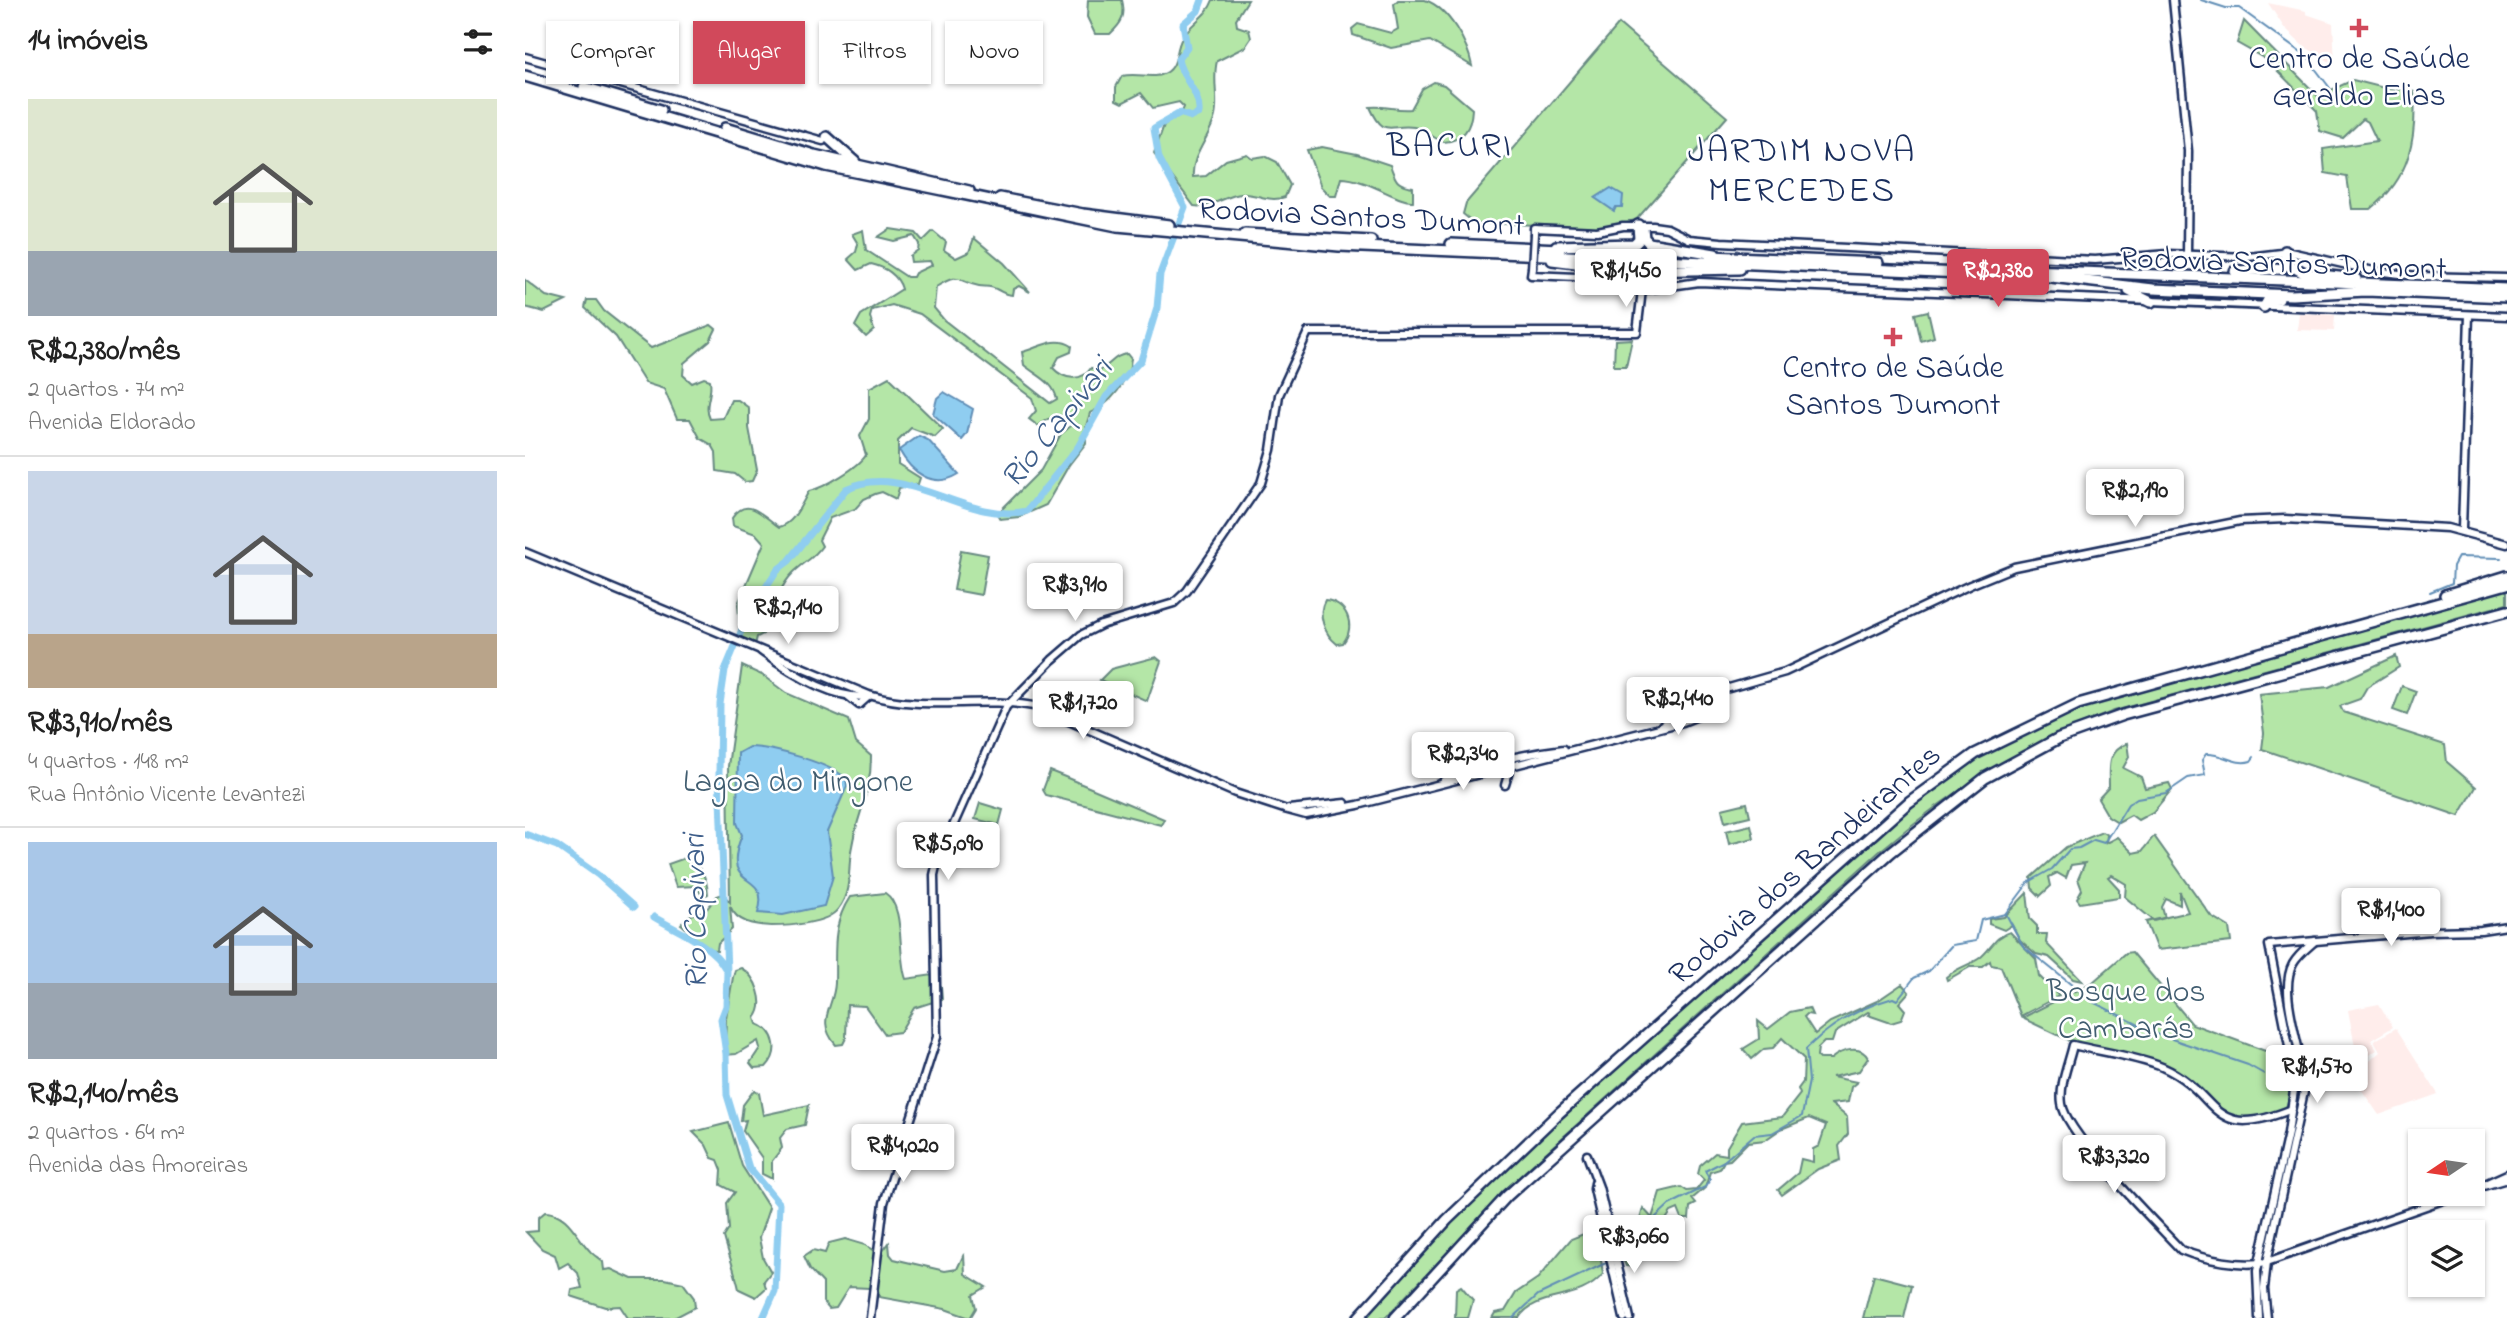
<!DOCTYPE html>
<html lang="pt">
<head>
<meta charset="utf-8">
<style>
  body { margin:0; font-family:"Indie Flower",sans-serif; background:#f2f2f2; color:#222; height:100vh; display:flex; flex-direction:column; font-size:26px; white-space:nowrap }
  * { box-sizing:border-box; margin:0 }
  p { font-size:23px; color:#767676 }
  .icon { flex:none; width:38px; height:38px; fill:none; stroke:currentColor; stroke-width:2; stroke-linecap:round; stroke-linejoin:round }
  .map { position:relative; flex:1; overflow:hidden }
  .drawer { display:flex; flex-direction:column; background:#fff; width:525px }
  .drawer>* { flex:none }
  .banner { position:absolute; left:21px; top:21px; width:665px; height:63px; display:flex; gap:14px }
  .needle { width:46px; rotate:257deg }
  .buttons { position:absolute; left:1883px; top:1129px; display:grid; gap:14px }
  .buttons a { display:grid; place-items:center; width:77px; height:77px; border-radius:0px; background:#fff; box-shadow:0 2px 5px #0004; font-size:35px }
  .price { position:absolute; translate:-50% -60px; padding:0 16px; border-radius:7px; background:#fff; color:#222; font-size:23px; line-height:46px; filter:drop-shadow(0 2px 4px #0008) }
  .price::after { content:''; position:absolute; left:50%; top:42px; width:21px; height:16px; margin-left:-10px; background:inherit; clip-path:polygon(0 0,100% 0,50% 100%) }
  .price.selected { background:#d1495b; color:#fff }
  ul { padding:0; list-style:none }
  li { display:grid; align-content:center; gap:14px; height:371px; padding:0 28px }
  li+li { border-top:2px solid #e0e0e0 }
  li span { display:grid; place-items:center; height:217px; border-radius:0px; color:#555 }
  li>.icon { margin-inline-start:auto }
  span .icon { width:126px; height:126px; fill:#fffc; stroke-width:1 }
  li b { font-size:30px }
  h2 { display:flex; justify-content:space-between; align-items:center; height:84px; padding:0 28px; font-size:30px }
  .chip { padding:0 24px; border-radius:0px; background:#fff; box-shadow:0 2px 5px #0004; font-size:24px; line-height:63px }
  .chip.selected { background:#d1495b; color:#fff }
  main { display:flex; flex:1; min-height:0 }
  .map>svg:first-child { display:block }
  .built { fill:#ffedeb }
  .green { fill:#b4e6a7; stroke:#688a82; stroke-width:2 }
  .water { fill:#8fcdf0; stroke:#618eb6; stroke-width:2 }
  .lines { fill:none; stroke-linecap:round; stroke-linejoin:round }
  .stream { stroke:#618eb6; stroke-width:2 }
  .river { stroke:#8fcdf0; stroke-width:7 }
  .secondary-casing { stroke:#1b2f5e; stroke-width:11 }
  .highway-casing { stroke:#1b2f5e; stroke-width:14 }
  .secondary { stroke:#fff; stroke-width:6 }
  .highway { stroke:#fff; stroke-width:9 }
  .secondary-bridge-casing { stroke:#1b2f5e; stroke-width:11; stroke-linecap:butt }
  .secondary-bridge { stroke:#fff; stroke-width:6 }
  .poi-dot { fill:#d1495b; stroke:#fff; stroke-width:2.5 }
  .labels { text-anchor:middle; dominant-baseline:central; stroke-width:5; stroke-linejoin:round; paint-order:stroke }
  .poi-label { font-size:32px; fill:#1b2f5e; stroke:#fff }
  .street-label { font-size:32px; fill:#1b2f5e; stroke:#fff }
  .park-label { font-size:32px; fill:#415d70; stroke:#fff }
  .water-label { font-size:33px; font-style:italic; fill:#3e5e8a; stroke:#fff }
  .quarter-label { font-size:35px; letter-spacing:2px; fill:#1b2f5e; stroke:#fff }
</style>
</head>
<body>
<main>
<section class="drawer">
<h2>14 imóveis<svg class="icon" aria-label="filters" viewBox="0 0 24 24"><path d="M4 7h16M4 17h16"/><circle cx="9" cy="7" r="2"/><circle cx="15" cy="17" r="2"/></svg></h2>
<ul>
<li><span style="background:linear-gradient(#dfe7d0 70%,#9aa5b1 0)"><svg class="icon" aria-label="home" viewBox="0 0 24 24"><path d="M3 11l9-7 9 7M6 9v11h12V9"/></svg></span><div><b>R$2,380/mês</b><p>2 quartos · 74 m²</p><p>Avenida Eldorado</p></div></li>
<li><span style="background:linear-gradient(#c9d6e8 75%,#b9a48a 0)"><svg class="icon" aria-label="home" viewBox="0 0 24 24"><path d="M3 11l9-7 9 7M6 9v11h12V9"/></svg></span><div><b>R$3,910/mês</b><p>4 quartos · 148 m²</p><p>Rua Antônio Vicente Levantezi</p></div></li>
<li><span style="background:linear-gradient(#a9c7e8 65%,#9aa5b1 0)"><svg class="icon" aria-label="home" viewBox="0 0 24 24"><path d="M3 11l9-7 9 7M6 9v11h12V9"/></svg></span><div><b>R$2,140/mês</b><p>2 quartos · 64 m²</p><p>Avenida das Amoreiras</p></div></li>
</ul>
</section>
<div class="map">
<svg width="1982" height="1318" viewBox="0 0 1982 1318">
  <rect width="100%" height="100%" fill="#fff"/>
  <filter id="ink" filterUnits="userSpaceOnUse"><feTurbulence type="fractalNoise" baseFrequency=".0143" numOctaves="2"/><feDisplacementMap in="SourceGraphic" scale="14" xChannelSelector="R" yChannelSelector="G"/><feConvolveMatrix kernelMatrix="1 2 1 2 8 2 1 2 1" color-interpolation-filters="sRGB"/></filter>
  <g filter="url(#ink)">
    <g class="built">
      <path d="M1743,3L1781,11V14L1808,23L1810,65L1777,45L1760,29Z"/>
      <path d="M1774,313L1810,315L1809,331L1772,330Z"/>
      <path d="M1854,1004L1868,1027L1846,1040L1852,1050L1842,1056L1830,1047L1823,1010Z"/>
      <path d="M1871,1028L1913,1094L1854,1115L1827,1076L1855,1052L1849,1041Z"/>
    </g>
    <g class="green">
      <path d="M563,0H597C601,16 597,23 585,34H570L562,17Z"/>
      <path d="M688,0H723L711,19L712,26L724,30L726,38L720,47L692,61C687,80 694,98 690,116C685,138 666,155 668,177L681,176L701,160L722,154L727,158L740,156L752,162L765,185L760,197C743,203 733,193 717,194C700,195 686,209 669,206L629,153L639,125L657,112L659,107L654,102L628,108L616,93L597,103L591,100V87L597,76C610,73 627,78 636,75C655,69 649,51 657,38C665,23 682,17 688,0Z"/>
      <path d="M873,0C881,0 893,0 900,0C924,8 943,44 947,66L905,41L866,48L828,35L827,29L833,24L866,33L873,29L869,4Z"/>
      <path d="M1719,21L1793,96L1828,80L1871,91L1879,86L1889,92C1892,139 1885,178 1846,209H1827L1822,177L1800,173L1798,149L1852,141L1843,122L1838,119L1818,138L1795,131L1792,111L1742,60L1712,43Z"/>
      <path d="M1094,24L1202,117L1111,220L1078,227L949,223L938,214L941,203Z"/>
      <path d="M909,82L919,85L947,109C946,128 939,140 919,142C909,139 899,129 889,127C865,123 860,140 845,107C860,105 872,111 886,109L897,89Z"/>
      <path d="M797,147L832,154L865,165C871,180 870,184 888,187V201C874,203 842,178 816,178L811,196H805L796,187L782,150Z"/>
      <path d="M365,229L391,233L398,241L408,231L421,242L419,250L431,258L444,252L449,238L479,263L505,292L494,286L488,289L487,295C479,295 478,292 471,289C466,286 460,287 454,286C432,282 436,271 411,287L409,308L419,320L525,403L532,399C528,381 512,376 499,365L497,352C514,348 530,335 547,346L546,352L534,357L528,368C539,380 557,382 566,368L574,370C585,366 589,355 602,354L606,359C605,380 585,405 565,413L561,426V443L544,465L521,505L494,517L475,519L472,514L516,470L536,434L547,425L542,417L530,415L513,426L504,419L511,411L507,398L395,314L367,305L347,310L345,317L349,330L341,337L330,326L336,315L377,289C373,275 360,267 346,264L333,270L323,259L331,252L333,244L327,234L338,230L341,250L382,277H388L390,273L407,265L405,261L386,262L385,256L393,250L394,244L389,236L369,241L353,237Z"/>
      <path d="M0,280L21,296L41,301L19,312L0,307Z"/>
      <path d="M62,300H71L79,311L126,348L186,325L191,329L185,341L159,363L158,375L167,383L179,378L185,380C188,395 178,404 185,419L198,418L206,400H213L224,408V428L232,470L227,481L220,482L210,474L192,471L191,452L187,445L175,438L165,419H152L139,389L120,383L91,337L60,308Z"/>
      <path d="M1403,311L1409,337L1396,341L1390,314Z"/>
      <path d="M1107,339L1101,366H1089L1090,340Z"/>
      <path d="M364,377L418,429L410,437L386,428L373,441V464L395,478L393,484L374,488L371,499L357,492L350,494L339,499L330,509L305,518L294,540L297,546C289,558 278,563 268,573C253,588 246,614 238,634L232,637L230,645L216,638L213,604L239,543L231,534L208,526L207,518C222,495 238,516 254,527C270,523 276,504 284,491C299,488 334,467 341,455L335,436L344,419V388Z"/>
      <path d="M436,550L463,555L456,595L429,590Z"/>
      <path d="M1982,587V604L1589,711C1498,746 1429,788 1355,851L995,1176L860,1318H838L977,1169L1398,795L1457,754L1551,708Z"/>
      <path d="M800,600C821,601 832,626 818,643L812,644C799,634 792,614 800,600Z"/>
      <path d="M1871,656L1874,667L1842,687L1835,699L1815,706L1818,712L1920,745L1922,762L1951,787L1934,816L1737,749L1739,733L1734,694L1804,687Z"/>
      <path d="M631,657L636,661L622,701L575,680L586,669Z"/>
      <path d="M217,666L237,675L261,693L324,720L331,743L346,756C346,795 333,811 327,846C322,867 328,890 313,909C302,924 263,926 246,926C229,925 212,923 205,906L207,929L193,943L192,950C176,951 168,933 156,924L163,916L181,910L192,896L198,894L205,902L203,766Z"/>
      <path d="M1877,686L1891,691L1882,715L1868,710Z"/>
      <path d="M1602,743L1604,757L1598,768L1616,777L1620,788L1644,783L1647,789L1628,812L1613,820L1606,815L1593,822L1583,816L1573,799L1584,787C1584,767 1580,753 1602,743Z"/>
      <path d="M525,771L540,777L639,819L636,825L521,795L518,790Z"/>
      <path d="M455,803L478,810L474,825L450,819Z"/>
      <path d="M1222,803L1225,816L1200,822L1197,809Z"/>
      <path d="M1226,825L1229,838L1204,844L1201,831Z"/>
      <path d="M1577,832L1582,835L1581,843L1592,837L1608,853L1617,851L1629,836L1686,916L1704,927L1706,942L1632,950L1621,922L1663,912L1655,892V905L1641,899L1637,907L1640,918L1629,921L1600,897L1601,884L1586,875L1583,877L1594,889V897L1555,903L1552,899L1557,890L1553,879L1560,863L1546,865L1541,878L1532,873L1524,877L1526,886L1515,896L1507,888L1506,878L1541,847Z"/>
      <path d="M160,858C175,864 182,877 183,894L178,897L171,886L151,887L143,864Z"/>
      <path d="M360,893C381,906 372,956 381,979L408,975L416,986L417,999L389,1008L375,1032L360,1034L340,1006L322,1005L321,1038L318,1044L311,1045C290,1020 309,1008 310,983C311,951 306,926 325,897Z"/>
      <path d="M1502,893L1505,919L1512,926V934H1522L1521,943L1557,981L1548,979L1524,957L1511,954L1495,940L1487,925L1479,930L1464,924V919L1479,917Z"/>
      <path d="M1485,932L1511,959L1514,976L1534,996L1496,1016L1476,967L1466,965L1465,961L1458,967H1445L1422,980L1421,977C1433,967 1446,965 1456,957C1466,949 1470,936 1485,932Z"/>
      <path d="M1607,952L1667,1024L1743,1052L1760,1062L1766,1090L1761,1108L1724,1120L1702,1116L1637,1065L1556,1046L1497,1018L1568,982L1601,953Z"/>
      <path d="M216,968C231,976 242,1004 230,1018L232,1024C251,1031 255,1053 241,1067L229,1068L225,1063L235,1048L233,1041L211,1054L200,1055L201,1018L208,977L210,970Z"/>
      <path d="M1377,984L1384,992L1374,1003L1380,1010L1376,1020L1366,1023L1343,1015L1345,1013L1343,1012L1310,1033L1307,1042H1299L1293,1048L1292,1056L1295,1059H1306C1316,1050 1336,1044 1343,1058L1334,1071L1307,1077L1332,1082L1326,1087L1323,1102L1306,1104L1322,1117L1323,1134L1314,1146L1316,1160L1293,1169L1257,1195L1253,1190L1273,1173L1276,1159L1288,1162V1149L1294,1146L1301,1125L1284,1118L1256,1129L1240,1140L1223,1142L1205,1160L1199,1161L1195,1169L1185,1172L1180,1188L1167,1199L1171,1204L1165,1207L1164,1219H1157L1153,1209L1146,1212L1134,1230L1106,1244L1104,1250L1110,1253V1267L1101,1266L1089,1236L1112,1231L1118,1208L1127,1218L1135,1192L1156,1187L1162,1191L1171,1190L1179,1180L1173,1174L1175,1166L1190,1153L1202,1155V1147L1217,1122L1257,1117L1275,1094L1273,1089L1278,1082L1279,1059L1257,1038L1248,1048L1239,1049L1227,1059L1218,1049L1234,1039L1233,1021L1243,1029L1265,1012L1284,1008L1287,1015L1282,1014L1279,1017L1290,1034L1305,1022L1352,1001Z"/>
      <path d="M229,1090L234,1093L238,1115L284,1105L280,1125L262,1129L255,1138L257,1148L247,1161V1179L237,1174V1158L218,1131L221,1120L216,1121L218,1105Z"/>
      <path d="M204,1123L217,1166L244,1208L234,1238L238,1258L246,1272L239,1281L241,1288L231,1297L214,1289C210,1271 204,1256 199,1237L204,1229L202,1203L210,1192L196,1185L197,1170L193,1160L187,1158L181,1145L168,1132Z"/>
      <path d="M20,1212C43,1212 52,1238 65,1251C68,1255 74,1258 78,1262L79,1270L86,1269L107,1279H140L158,1283L169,1298L170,1307L149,1318H103L95,1306L80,1307L46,1296L47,1290L57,1288L53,1273L43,1263L34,1268L30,1255L17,1249L1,1232L13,1231V1218Z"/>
      <path d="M1066,1231L1072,1232L1078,1274C1054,1304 1012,1290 994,1318H967L970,1313L980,1311L991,1293L1013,1278L1046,1239Z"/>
      <path d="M320,1239L340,1245L355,1255L364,1243L365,1254L369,1259L420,1271L432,1269L439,1254L440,1274L461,1287L448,1295L451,1308L445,1318L420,1309L354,1297L352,1282L344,1288L324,1287L311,1308L304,1309L298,1302V1283L285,1269L279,1256L288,1250L300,1253L304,1243Z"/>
      <path d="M1349,1275L1387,1285L1379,1318H1338Z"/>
      <path d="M936,1286L948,1300L943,1318H930L931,1289Z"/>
    </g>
    <g class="water">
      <path d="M1086,188L1098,195L1097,207H1091L1089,211L1070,198Z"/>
      <path d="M419,392L448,409L442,434L437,440L408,414L412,398Z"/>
      <path d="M394,436L403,440L434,474C408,490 386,472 374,450Z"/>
      <path d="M224,747C248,747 303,763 321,778L322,786L302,832L308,876L299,906L258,915L233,913C247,868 193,894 217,835L212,823L213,753Z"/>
    </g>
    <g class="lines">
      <g class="stream">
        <path d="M1506,0H1508"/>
        <path d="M1676,0L1701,8H1714L1786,60"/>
        <path d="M1789,67L1805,88"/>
        <path d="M1905,592L1927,583L1928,566L1933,557L1976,558"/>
        <path d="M1481,914L1498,946L1568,1002L1632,1034L1723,1065L1739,1074"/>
        <path d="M1092,1253L1144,1205L1180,1187L1185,1180L1180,1171L1199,1161L1229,1135L1247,1133L1277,1116L1284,1081L1281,1049C1305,1025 1336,1007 1368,998L1372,1000L1389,978L1404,971L1427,945L1451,941L1456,920L1480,914L1504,882L1527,869L1545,849L1554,848L1569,840L1579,843L1603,804L1612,798L1641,793L1663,778L1680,775L1677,760L1681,754C1698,753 1710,766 1726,761L1729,757"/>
        <path d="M988,1318L1013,1295L1083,1262"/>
      </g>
      <g class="river">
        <path d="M0,834L32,846L73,875L109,907"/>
        <path d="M129,917C152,931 187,944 200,968"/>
        <path d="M238,1318L250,1291L254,1204L224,1168L202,1095L201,1054L196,1019L201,1006L202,971L194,774L195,704L200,670L223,615L252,570L264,561L321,489C380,460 441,525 502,511L553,447L581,397L616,360L632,308L635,274L660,207L634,158L629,128L655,113L666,117L674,113C676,92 656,79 653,59L662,47L658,24L673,11L677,0"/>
      </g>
      <g class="secondary-casing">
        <g id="secondary">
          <path d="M1648,0L1663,151L1662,254"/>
          <path d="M0,57L298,141"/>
          <path d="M1009,234V228L1072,231L1098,226H1128L1142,228L1164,239L1196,242L1570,260L1643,254L1723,257L1765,252L1849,271L1892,276L1982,278"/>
          <path d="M1007,268L1006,275L1075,278L1117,290L1174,282L1982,316"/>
          <path d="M1937,529L1944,315"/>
          <path d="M0,552L344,695C399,712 454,696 509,706L710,793L759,809L781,815L833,805L1158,722L1173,716L1201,688"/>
          <path d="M236,651C264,672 307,699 343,697"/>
          <path d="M324,697L334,705L343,697"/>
          <path d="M1169,698L1260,672L1445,585L1489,567L1715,521L1760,519L1922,528L1982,544"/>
          <path d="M1166,718L1158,712L1162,700H1172L1177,711"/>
          <path d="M1137,725L1157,708"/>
          <path d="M919,780C958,762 997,754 1039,749"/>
          <path d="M980,785L986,765"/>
          <path d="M764,809L820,803"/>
          <path d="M1767,1109C1681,1144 1698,1094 1637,1067C1610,1056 1577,1052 1548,1045C1544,1063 1534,1085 1537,1104C1541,1134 1631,1223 1656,1250C1680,1260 1716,1267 1742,1262L1935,1194"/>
          <path d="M1062,1155L1074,1187L1105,1318"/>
          <path d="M1070,1183L1069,1189L1099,1318"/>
          <path d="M1962,1183L1982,1174"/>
          <path d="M1948,1189L1982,1179"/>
          <path d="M345,1318L359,1203L412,1037L409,875L412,862L481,707L527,660L556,635L576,625L649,603L662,591L736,483L746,450L754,395L783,332H1112L1117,290"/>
          <path d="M1734,1318L1732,1271L1763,1133L1769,1090L1766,1056L1744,945L1906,931L1956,930L1982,926"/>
          <path d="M1742,1318L1739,1289L1742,1262L1780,1087C1779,1053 1752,993 1768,964C1773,955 1782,948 1790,941"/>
        </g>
      </g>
      <g class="highway-casing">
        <g id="highway">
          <path d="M0,76L301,166L592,226L814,246L1526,277L1628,289L1767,295L1841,291L1982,297"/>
          <path d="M59,87L136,110"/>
          <path d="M200,128L289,155L444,191"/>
          <path d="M302,137L330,162"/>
          <path d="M475,198L558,214L644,225"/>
          <path d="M1118,228L1119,238L1124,243L1190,254"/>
          <path d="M720,234L846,241"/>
          <path d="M926,244L1035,249"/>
          <path d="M1031,246L1109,244L1114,239L1113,225"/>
          <path d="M1185,256L1353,263"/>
          <path d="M1765,257L1766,266L1779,273L1831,279"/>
          <path d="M1027,260L1114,271L1215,269"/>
          <path d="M1482,269L1982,289"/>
          <path d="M1107,270L1109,289"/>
          <path d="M1710,271L1757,269L1760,265V251"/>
          <path d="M1117,290L1116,278L1122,271"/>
          <path d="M1604,291L1626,302"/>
          <path d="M1739,307L1743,300L1754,299"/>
          <path d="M1920,595L1982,576"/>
          <path d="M833,1318L922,1220L1034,1113L1384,802L1450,754L1553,704L1982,584"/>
          <path d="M870,1318L982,1196L1366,852L1460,778L1534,738L1598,715L1982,611"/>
        </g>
      </g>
      <use href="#secondary" class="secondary"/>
      <use href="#highway" class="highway"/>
      <g class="secondary-bridge-casing">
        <path id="secondary-bridge" d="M1007,268L1009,234"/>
      </g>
      <use href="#secondary-bridge" class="secondary-bridge"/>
    </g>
  </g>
  <g class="poi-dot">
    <path d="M1830.5 17.5h7v7h7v7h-7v7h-7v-7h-7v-7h7z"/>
    <path d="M1364.5 326.5h7v7h7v7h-7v7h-7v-7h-7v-7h7z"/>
  </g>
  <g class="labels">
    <g class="poi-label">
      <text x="1834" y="60">Centro de Saúde<tspan x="1834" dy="37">Geraldo Elias</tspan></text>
      <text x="1368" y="369">Centro de Saúde<tspan x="1368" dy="37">Santos Dumont</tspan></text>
    </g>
    <g class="street-label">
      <text transform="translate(836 219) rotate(3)">Rodovia Santos Dumont</text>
      <text transform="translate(1758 265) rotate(2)">Rodovia Santos Dumont</text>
      <text transform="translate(1281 866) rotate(-41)">Rodovia dos Bandeirantes</text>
    </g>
    <g class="park-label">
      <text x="273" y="783">Lagoa do Mingone</text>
      <text x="1601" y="993">Bosque dos<tspan x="1601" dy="37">Cambarás</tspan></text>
    </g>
    <g class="water-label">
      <text transform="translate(533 424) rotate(-51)">Rio Capivari</text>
      <text transform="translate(172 912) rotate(-91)">Rio Capivari</text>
    </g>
    <g class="quarter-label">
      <text x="925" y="147">BACURI</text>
      <text x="1277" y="152">JARDIM NOVA<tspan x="1277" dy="40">MERCEDES</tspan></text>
    </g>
  </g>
</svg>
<div class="buttons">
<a><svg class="needle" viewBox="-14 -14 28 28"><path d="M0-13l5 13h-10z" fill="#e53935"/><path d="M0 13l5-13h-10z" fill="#767676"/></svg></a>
<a><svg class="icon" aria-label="layers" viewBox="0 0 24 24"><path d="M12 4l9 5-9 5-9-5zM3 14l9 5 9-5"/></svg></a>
</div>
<b class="price" style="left:1101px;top:309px">R$1,450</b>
<b class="price selected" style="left:1473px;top:309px">R$2,380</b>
<b class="price" style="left:1610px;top:529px">R$2,190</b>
<b class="price" style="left:550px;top:623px">R$3,910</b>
<b class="price" style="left:263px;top:646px">R$2,140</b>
<b class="price" style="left:1153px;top:737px">R$2,440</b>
<b class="price" style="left:558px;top:741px">R$1,720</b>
<b class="price" style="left:938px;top:792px">R$2,340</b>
<b class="price" style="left:423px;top:882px">R$5,090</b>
<b class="price" style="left:1866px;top:948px">R$1,400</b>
<b class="price" style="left:1792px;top:1105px">R$1,570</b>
<b class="price" style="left:378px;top:1184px">R$4,020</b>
<b class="price" style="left:1589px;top:1195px">R$3,320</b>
<b class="price" style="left:1109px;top:1275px">R$3,060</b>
<div class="banner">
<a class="chip">Comprar</a>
<a class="chip selected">Alugar</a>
<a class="chip">Filtros</a>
<a class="chip">Novo</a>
</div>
</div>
</main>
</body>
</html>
